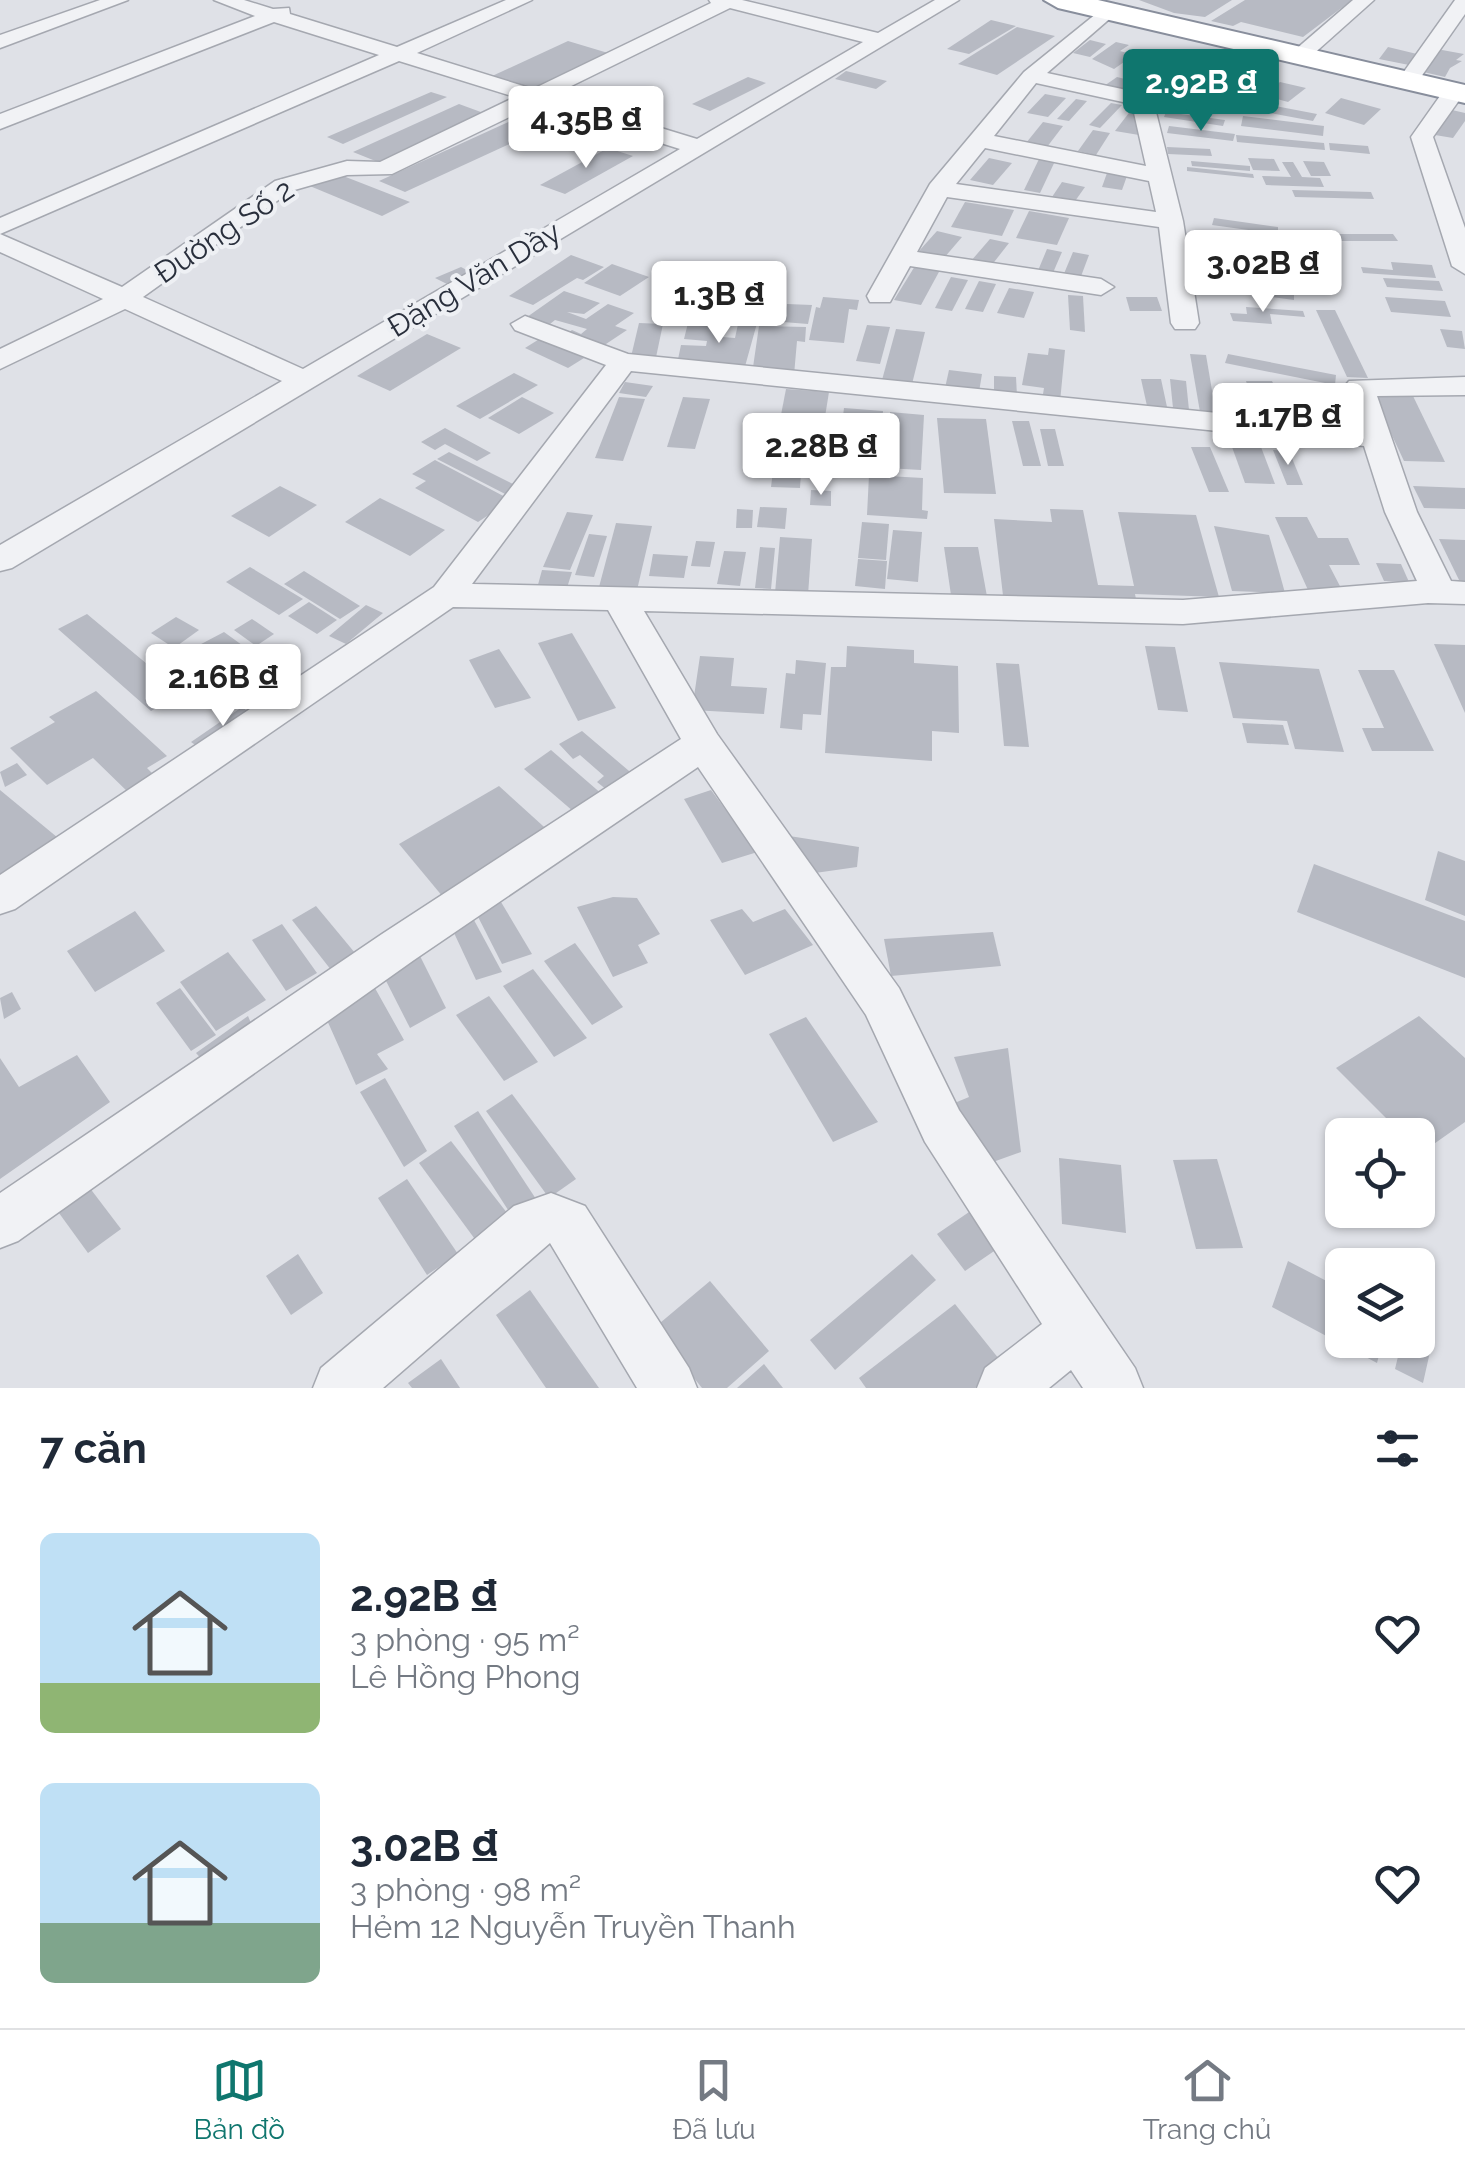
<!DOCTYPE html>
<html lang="vi">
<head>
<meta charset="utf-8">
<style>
  body { margin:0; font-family:Raleway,sans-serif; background:#f2f2f3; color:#1f2937; height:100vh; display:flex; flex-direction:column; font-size:38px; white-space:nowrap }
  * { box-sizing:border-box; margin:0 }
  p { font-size:32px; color:#747a83 }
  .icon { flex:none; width:55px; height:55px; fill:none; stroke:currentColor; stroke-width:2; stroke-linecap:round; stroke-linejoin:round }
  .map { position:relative; height:1388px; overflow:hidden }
  .panel { display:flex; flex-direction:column; background:#fff; flex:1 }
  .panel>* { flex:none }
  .buttons { position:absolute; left:1325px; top:1118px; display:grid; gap:20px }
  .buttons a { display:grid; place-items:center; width:110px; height:110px; border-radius:15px; background:#fff; box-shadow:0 2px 8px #0004; font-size:50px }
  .price { position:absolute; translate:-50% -85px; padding:0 22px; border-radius:10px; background:#fff; color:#222; font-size:32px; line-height:65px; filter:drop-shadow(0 2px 5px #0008) }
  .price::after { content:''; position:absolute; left:50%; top:60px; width:30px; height:22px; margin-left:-15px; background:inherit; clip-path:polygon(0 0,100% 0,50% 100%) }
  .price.selected { background:#0f766e; color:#fff }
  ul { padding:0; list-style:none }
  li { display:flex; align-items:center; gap:30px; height:250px; padding:0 40px }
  li span { display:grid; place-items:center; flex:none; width:280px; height:200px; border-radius:15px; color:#555 }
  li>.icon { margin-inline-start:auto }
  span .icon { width:120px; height:120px; fill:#fffc; stroke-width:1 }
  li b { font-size:42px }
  h2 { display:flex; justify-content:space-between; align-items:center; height:120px; padding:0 40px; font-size:42px }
  .dock { display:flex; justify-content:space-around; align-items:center; height:140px; border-top:2px solid #e0e1e3; background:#fff; font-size:28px; color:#747a83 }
  .dock a { display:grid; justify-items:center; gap:5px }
  .dock .selected { color:#0f766e }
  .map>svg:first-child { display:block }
  .building { fill:#b7bac3 }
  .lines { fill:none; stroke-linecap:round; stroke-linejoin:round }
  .minor-casing { stroke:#a5a8b0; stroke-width:3 }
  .highway-casing { stroke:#888e9c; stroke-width:4 }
  .minor { fill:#f1f2f5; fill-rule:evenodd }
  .highway { fill:#fff; fill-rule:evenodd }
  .labels { text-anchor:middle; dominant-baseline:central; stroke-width:8; stroke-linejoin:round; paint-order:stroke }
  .far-street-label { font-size:30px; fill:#292f3c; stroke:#eef0f4 }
</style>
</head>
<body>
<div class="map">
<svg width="1465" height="1388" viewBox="0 0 1465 1388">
  <rect width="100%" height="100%" fill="#dfe1e7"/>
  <g class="building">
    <path d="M1139,0H1232L1205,17L1174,13Z"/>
    <path d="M1245,0H1352L1303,37L1241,22L1233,26L1211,21Z"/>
    <path d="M991,20L1016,26L969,54L947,49Z"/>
    <path d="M1017,27L1055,36L997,75L958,64Z"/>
    <path d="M1090,40L1106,44L1090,57L1073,53Z"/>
    <path d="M568,41L608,53L531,90L490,77Z"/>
    <path d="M1116,42L1129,45L1120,51L1134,55L1114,69L1092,59Z"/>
    <path d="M1388,47L1417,54L1409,65L1379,59Z"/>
    <path d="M1442,50L1464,54L1456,60L1462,61L1450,68L1445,77L1419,71L1432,51Z"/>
    <path d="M1189,63L1211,68L1196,86L1174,81Z"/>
    <path d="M846,71L887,81L876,89L835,79Z"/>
    <path d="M748,77L766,83L710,111L692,104Z"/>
    <path d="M1117,77L1164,89L1151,98L1104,86Z"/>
    <path d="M1280,82L1306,88L1288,102L1263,95Z"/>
    <path d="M1221,84L1241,89L1220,109L1199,104Z"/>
    <path d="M1179,88L1198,91L1189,104L1170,100Z"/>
    <path d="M431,92L447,97L343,144L327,137Z"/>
    <path d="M1045,94L1066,98L1048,117L1027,113Z"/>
    <path d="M1341,98L1381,109L1364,125L1325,113Z"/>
    <path d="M1076,99L1087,101L1069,121L1057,119Z"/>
    <path d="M1243,100L1317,114L1313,121L1238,107Z"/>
    <path d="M1158,101L1214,110L1211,116L1155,106Z"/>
    <path d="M1111,103L1122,105L1100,128L1089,125Z"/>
    <path d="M459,104L489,115L383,164L353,152Z"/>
    <path d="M1135,105L1139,135L1115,131Z"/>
    <path d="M1452,110L1465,113V121L1453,138L1435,135Z"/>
    <path d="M1166,112L1225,120L1223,126L1164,117Z"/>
    <path d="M1243,116L1324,126L1323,136L1241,126Z"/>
    <path d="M515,119L542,129L405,192L379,181Z"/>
    <path d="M1043,122L1063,126L1047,147L1026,143Z"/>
    <path d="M1169,126L1235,134L1233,141L1167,133Z"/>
    <path d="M1093,130L1110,133L1096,155L1078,151Z"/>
    <path d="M1236,135L1324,143L1325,150L1237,142Z"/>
    <path d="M1329,143L1368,146L1370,154L1330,150Z"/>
    <path d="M1167,147L1210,149L1212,156L1168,154Z"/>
    <path d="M608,148L633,156L565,194L540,185Z"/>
    <path d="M1040,157L1056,159L1040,193L1024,190Z"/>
    <path d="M989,158L1012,163L993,185L970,180Z"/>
    <path d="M1248,158L1274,159L1280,171L1253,170Z"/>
    <path d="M1191,161L1250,166V171L1192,166Z"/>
    <path d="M1303,161L1324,162L1331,176H1311Z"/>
    <path d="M1282,162H1293L1302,177L1320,178L1324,187L1266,185L1262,176L1291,177Z"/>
    <path d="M1187,167L1253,174L1254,178L1187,171Z"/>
    <path d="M333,172L410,202L382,216L305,184Z"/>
    <path d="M1107,173L1127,176L1122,190L1102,187Z"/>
    <path d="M1062,182L1085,187L1073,204L1050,200Z"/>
    <path d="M1292,190L1371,192L1374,199L1295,197Z"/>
    <path d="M965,202L1014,210L1002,236L951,227Z"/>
    <path d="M1029,211L1069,218L1057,245L1016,238Z"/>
    <path d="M1214,218L1278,227V234L1212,225Z"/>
    <path d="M937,231L962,237L944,258L919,251Z"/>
    <path d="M1323,234H1393L1398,241H1328Z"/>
    <path d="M990,239L1009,243L991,266L971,261Z"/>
    <path d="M1047,249L1062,252L1052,275L1037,273Z"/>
    <path d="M1073,252L1089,255L1080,279L1063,276Z"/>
    <path d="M571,255L604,267L583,280L577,278L533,305L509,296Z"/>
    <path d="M1206,256L1279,264V271L1206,263Z"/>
    <path d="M1391,262L1432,265L1436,278L1363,273L1361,267L1393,270Z"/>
    <path d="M612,264L649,277L620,296L584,283Z"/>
    <path d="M915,266L940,270L921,305L894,300Z"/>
    <path d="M461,267L474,274L449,285L435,278Z"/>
    <path d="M951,277L968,280L952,311L935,308Z"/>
    <path d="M1383,278L1439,281L1443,291L1387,287Z"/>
    <path d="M979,281L996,284L983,312L965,309Z"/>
    <path d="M669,282L693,283L685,317L660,316Z"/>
    <path d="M698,282L737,284L731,313L692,311Z"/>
    <path d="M1211,284L1294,295V300L1210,289Z"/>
    <path d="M1009,288L1034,292L1024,318L997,313Z"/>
    <path d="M564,291L600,303L584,314L567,312L586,319L608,304L634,313L615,326L627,330L597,350L562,337L572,330L581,334L587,329L555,320L550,324L527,317Z"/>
    <path d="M742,294L761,297L755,311L735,308Z"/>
    <path d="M1068,295L1083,296L1085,332L1070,330Z"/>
    <path d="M823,297L859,300L857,310L849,309L844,343L809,340L816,307L820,308Z"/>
    <path d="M1126,297H1157L1162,311H1130Z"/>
    <path d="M1385,297L1445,301L1451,317L1391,312Z"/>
    <path d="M787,304L812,305L808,324L783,322Z"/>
    <path d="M1246,307L1303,311L1305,317L1270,314L1272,324L1233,321L1230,313L1247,314Z"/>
    <path d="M1316,310H1335L1368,378L1347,377Z"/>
    <path d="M740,315L759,316L744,370L677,364L681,345L706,346L707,341L684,339L688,323L724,328L722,337L735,338Z"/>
    <path d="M639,323L663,324L655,362L630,361Z"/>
    <path d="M867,325L890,327L880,364L856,361Z"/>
    <path d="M759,326L806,327L805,342L797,341L794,375L752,374Z"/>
    <path d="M896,329L925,332L912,384L882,380Z"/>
    <path d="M1440,329L1462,331L1465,349L1447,347Z"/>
    <path d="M427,334L461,348L390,391L357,376Z"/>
    <path d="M541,338L584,358L568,368L525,348Z"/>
    <path d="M1049,348L1065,350L1060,402L1042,400L1044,388L1022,385L1028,353L1048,355Z"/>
    <path d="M1190,354L1206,355L1216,414L1200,412Z"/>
    <path d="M1228,354L1336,375L1335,385L1225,363Z"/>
    <path d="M949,370L982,374L979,392L945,388Z"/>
    <path d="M514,373L538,385L480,419L456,406Z"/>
    <path d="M994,376L1016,377L1017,396L994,395Z"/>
    <path d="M1141,379H1161L1167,407L1147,406Z"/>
    <path d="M1170,379L1186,381L1189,410L1173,408Z"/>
    <path d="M1246,381H1272L1279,396H1307L1313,406H1254Z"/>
    <path d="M625,382L653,386L646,397L619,393Z"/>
    <path d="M786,389L829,392L824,423L780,420Z"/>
    <path d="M1373,395L1413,396L1445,462L1404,461Z"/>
    <path d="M522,397L554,413L519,434L488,418Z"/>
    <path d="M619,397L645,399L623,461L595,458Z"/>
    <path d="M683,397L710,399L695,449L667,447Z"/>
    <path d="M844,408L883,411L878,466L837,463Z"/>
    <path d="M890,412L924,415L921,470L886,468Z"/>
    <path d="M1350,412L1358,427H1316L1308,413Z"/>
    <path d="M937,418L986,419L996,494L944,493Z"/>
    <path d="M1012,421H1029L1041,466H1023Z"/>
    <path d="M445,428L491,453L477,461L445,444L435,450L421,442Z"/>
    <path d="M1040,429H1055L1064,466H1048Z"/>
    <path d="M1191,447H1210L1229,492H1209Z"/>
    <path d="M1232,447H1261L1275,484L1245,483Z"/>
    <path d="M1273,450L1289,451L1303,485H1287Z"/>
    <path d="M449,452L523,489L511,497L437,459Z"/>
    <path d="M435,460L511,500L478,522L415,488L426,481L412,474Z"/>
    <path d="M773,471L801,473L800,488L771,487Z"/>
    <path d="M869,475L923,478L922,510L928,511L927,519L867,515Z"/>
    <path d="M280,486L317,505L269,537L231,516Z"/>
    <path d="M1413,486L1465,488V509L1424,508Z"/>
    <path d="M811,490L831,491V506L810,505Z"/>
    <path d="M380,498L445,530L410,556L345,522Z"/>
    <path d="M760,507L787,508L785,529L757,527Z"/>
    <path d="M737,509L753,510L752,528H736Z"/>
    <path d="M1050,509L1083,510L1098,585L1134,586L1118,512L1196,515L1219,597L1135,594L1138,609L1004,604L994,519L1052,522Z"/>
    <path d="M567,512L593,515L570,570L543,567Z"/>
    <path d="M1275,517H1307L1318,538H1348L1360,565H1329L1342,590H1308Z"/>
    <path d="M862,522L889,524L886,560L858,558Z"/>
    <path d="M616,523L652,526L637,590L599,587Z"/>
    <path d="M1214,526L1269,535L1285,593L1232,591Z"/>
    <path d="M893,530L922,532L918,582L887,579Z"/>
    <path d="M589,534L607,536L594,577L575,575Z"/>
    <path d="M780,537L812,539L808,595L775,593Z"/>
    <path d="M1439,539L1465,540V582H1460Z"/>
    <path d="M696,541L715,542L710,567L691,566Z"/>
    <path d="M760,547L775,548L771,589L755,588Z"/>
    <path d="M944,547H978L988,602H952Z"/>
    <path d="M724,551L746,552L740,586L717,584Z"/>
    <path d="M653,554L688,556L684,578L649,576Z"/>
    <path d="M858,559L887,561L885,589L855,586Z"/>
    <path d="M1376,563L1401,564L1409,582L1384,581Z"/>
    <path d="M250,567L303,599L279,615L226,582Z"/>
    <path d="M542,570L572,572L565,594L536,592Z"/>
    <path d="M304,571L360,606L340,619L284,584Z"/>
    <path d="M309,602L337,620L317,634L288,616Z"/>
    <path d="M366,605L383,613L346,644L329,636Z"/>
    <path d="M87,614L171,684L163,689L173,698L151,711L58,629Z"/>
    <path d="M176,617L199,630L174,648L151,633Z"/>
    <path d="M252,619L274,634L256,646L234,630Z"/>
    <path d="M224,632L253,653L260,649L293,671L264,690L259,686L245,696L214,673L199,683L188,675L204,665L186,652Z"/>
    <path d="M572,633L616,708L578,721L538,643Z"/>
    <path d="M1434,644L1465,645V713Z"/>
    <path d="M847,646L914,650V663L958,666L959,733L932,731V761L825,753L831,667H846Z"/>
    <path d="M1145,646L1175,647L1188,712L1158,710Z"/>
    <path d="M499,649L531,698L495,708L469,660Z"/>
    <path d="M700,656L734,658L731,686L767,688L764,714L692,710Z"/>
    <path d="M796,660L826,663L821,715L803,714L802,730L780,728L786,673L795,674Z"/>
    <path d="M1219,662L1319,669L1344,752L1295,749L1287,721L1233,718Z"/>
    <path d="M996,663L1019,664L1029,747L1004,746Z"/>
    <path d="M1358,670H1394L1434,751H1372L1362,728H1384Z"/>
    <path d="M96,691L167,756L147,768L157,778L131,795L93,758L47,785L10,748L55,722L49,717Z"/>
    <path d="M242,707L254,716L204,751L191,742Z"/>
    <path d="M1242,723L1283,725L1289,745L1247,743Z"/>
    <path d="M582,731L642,782L617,798L597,782L604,776L580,755L573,759L559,744Z"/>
    <path d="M551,750L611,802L581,818L524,769Z"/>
    <path d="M17,763L27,775L5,787L0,772Z"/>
    <path d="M499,786L553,835L448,903L399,844Z"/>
    <path d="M0,790L69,847L0,895Z"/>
    <path d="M711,790L739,828L752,824L764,850L722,863L684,799Z"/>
    <path d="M783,835L859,847L857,867L808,874Z"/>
    <path d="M1438,851L1465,861V916L1425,900Z"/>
    <path d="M1314,864L1465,921V978L1297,912Z"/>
    <path d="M498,897L532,954L502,964L472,905Z"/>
    <path d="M613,897L637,898L660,934L638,945L648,963L613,977L577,907Z"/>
    <path d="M316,906L360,959L335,975L292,920Z"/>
    <path d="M468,909L502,972L476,980L448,920Z"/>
    <path d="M742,909L753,922L785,909L813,945L745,975L710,920Z"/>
    <path d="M135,911L165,951L95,992L67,951Z"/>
    <path d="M282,924L317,973L286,991L252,940Z"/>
    <path d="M993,932L1001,966L891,976L884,939Z"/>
    <path d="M575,943L623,1007L592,1025L544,961Z"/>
    <path d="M414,944L446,1008L410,1028L382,973Z"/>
    <path d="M228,952L266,1000L216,1031L180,982Z"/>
    <path d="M533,969L587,1038L554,1057L503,986Z"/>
    <path d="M371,981L404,1040L377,1054L388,1069L356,1085L322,1009Z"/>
    <path d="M180,988L216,1035L191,1051L156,1003Z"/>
    <path d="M12,992L21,1009L4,1019L0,998Z"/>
    <path d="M489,996L538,1062L504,1081L456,1015Z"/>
    <path d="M248,1016L253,1028L205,1063L196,1053Z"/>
    <path d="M1419,1016L1465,1058V1122L1421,1153L1418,1135H1403L1336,1068Z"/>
    <path d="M806,1017L878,1122L833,1142L769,1034Z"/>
    <path d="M1008,1048L1021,1152L979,1167L940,1109L969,1097L954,1057Z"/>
    <path d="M77,1055L110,1102L0,1179V1058L19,1087Z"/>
    <path d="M385,1078L427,1151L404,1167L360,1092Z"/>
    <path d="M512,1094L576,1179L549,1198L486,1111Z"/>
    <path d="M478,1111L536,1199L512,1216L454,1126Z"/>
    <path d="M451,1141L511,1218L477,1242L419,1163Z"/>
    <path d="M1059,1158L1121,1165L1126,1233L1062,1224Z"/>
    <path d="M1217,1159L1243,1248L1196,1249L1173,1160Z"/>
    <path d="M83,1179L121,1229L88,1253L51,1202Z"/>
    <path d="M407,1179L458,1254L427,1275L378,1198Z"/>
    <path d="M972,1210L1000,1247L965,1271L937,1234Z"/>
    <path d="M298,1254L323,1293L291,1315L266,1276Z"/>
    <path d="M912,1254L936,1280L835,1370L810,1340Z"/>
    <path d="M1288,1261L1342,1289V1340H1383L1377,1363L1272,1307Z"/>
    <path d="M710,1281L769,1351L727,1388H702L654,1328Z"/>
    <path d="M530,1290L599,1388H546L496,1315Z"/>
    <path d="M955,1304L1003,1364L975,1388H866L859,1378Z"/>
    <path d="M1418,1336L1432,1343L1423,1383L1395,1369L1402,1340H1418Z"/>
    <path d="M441,1359L460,1388H412L408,1383Z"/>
    <path d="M764,1364L783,1388H737Z"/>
  </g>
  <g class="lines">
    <g class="minor-casing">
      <g id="minor">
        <path d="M100,0H128L0,48V35Z"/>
        <path d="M214,0H244L273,9L289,8L290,14L397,47L506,0H532L417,53L533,89L711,3L709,0H742L878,33L935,0H959L12,568L0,571V545L282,381L125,309L0,369V349L103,299L0,252V218L379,55L274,22L0,129V114L255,16ZM730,8L863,42L697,139L553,95ZM399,61L515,97L380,162L347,161L275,181L122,287L0,234ZM536,104L680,149L303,369L143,297L291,191L347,175L392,174Z"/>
        <path d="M1353,0H1374L1309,58H1295V50Z"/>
        <path d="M1455,0H1465V14L1416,84H1402L1398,80Z"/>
        <path d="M1107,5L1114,7V15L1047,73L1150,95L1153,100L1183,221L1199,323L1195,329H1175L1171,323L1159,227L947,197L917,252L1101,279L1114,287L1101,295L910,266L890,302H870L867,296L930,184L1024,72ZM1036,83L1132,104L1146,166L994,136ZM985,148L1149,181L1156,212L956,184Z"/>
        <path d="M1455,85L1463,86L1465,92L1433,137L1465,228V274L1452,266L1411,137L1447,86Z"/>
        <path d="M525,316L628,354L1358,427L1344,387L1349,381L1465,377V395L1377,396L1417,512L1451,581L1465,582V604L1428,603L1183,624L644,611L717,734L899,988L959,1110L1135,1368L1143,1388H1083L1071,1370L1049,1388H977L985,1368L1042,1324L925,1142L866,1015L698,767L414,960L18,1241L0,1248V1193L382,934L681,739L608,610L453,607L15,909L0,914V875L434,587L606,365L515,330L511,324ZM631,371L1364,446L1385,512L1417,581L1183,600L472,584Z"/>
        <path d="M551,1193L585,1206L689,1368L697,1388H637L550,1243L383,1388H313L321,1368L514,1206Z"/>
      </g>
    </g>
    <g class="highway-casing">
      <path id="highway" d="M1044,0H1098L1465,85V103L1058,8Z"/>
    </g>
    <use href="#minor" class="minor"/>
    <use href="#highway" class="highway"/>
  </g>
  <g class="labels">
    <g class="far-street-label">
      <text transform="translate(224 231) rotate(-34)">Đường Số 2</text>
      <text transform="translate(474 279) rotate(-31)">Đặng Văn Dầy</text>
    </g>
  </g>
</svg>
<div class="buttons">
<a><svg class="icon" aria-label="locate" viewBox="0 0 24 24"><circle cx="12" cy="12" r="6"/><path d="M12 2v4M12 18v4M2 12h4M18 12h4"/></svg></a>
<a><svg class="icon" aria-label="layers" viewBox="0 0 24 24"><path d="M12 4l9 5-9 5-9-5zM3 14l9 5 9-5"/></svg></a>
</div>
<b class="price selected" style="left:1201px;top:134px">2.92B ₫</b>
<b class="price" style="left:586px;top:171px">4.35B ₫</b>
<b class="price" style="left:1263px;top:315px">3.02B ₫</b>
<b class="price" style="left:719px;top:346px">1.3B ₫</b>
<b class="price" style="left:1288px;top:468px">1.17B ₫</b>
<b class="price" style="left:821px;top:498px">2.28B ₫</b>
<b class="price" style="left:223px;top:729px">2.16B ₫</b>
</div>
<section class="panel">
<h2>7 căn<svg class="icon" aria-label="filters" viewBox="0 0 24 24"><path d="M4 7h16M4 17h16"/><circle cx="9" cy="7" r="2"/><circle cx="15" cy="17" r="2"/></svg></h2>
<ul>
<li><span style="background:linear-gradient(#bfe0f5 75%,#8fb573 0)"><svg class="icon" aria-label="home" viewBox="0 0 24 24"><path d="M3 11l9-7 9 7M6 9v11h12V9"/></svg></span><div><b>2.92B ₫</b><p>3 phòng · 95 m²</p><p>Lê Hồng Phong</p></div><svg class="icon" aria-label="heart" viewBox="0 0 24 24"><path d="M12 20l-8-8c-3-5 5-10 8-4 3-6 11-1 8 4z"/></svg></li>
<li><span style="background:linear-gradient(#bfe0f5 70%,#7fa58c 0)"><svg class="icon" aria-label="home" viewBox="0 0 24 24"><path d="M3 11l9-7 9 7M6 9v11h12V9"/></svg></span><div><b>3.02B ₫</b><p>3 phòng · 98 m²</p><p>Hẻm 12 Nguyễn Truyền Thanh</p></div><svg class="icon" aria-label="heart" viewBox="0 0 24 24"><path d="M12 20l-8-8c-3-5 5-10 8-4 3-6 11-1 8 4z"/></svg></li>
</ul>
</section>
<nav class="dock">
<a class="selected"><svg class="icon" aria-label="map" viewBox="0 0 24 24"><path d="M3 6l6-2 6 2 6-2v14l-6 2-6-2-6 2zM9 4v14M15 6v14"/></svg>Bản đồ</a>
<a><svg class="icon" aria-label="saved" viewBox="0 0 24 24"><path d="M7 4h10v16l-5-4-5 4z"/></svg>Đã lưu</a>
<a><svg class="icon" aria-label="home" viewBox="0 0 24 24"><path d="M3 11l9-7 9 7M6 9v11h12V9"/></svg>Trang chủ</a>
</nav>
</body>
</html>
